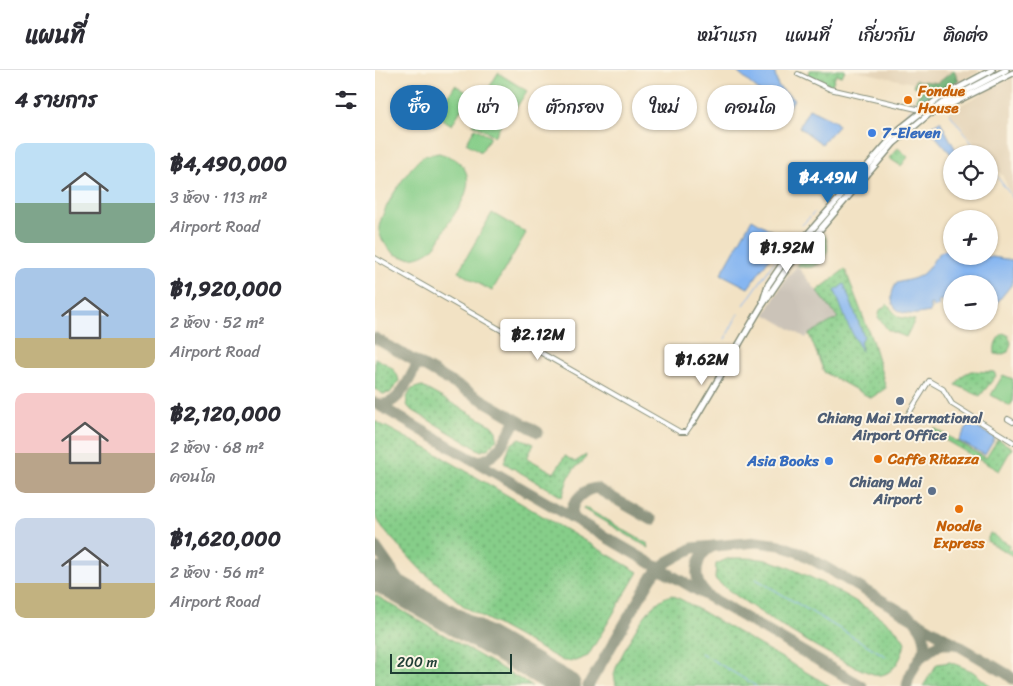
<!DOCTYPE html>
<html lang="th">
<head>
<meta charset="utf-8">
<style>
  body { margin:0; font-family:Sriracha,"Playpen Sans Thai",sans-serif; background:#f7f7f7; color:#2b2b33; height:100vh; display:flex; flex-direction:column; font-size:19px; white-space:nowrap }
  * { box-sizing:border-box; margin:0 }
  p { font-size:16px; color:#7c7c81 }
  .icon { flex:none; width:28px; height:28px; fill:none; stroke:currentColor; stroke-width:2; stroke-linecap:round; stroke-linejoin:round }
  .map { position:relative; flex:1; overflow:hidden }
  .panel { display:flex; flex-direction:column; background:#fff; width:375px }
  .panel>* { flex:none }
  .guide { position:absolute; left:15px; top:15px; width:475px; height:45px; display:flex; gap:10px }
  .tools { position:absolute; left:568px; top:75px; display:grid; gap:10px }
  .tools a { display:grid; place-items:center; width:55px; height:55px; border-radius:50%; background:#fff; box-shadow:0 1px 4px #0004; font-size:25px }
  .scale { position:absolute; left:15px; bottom:12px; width:122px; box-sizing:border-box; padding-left:5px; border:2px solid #1f3d34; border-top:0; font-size:14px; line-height:18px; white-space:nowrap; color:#1f3d34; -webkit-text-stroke:4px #fcf5e5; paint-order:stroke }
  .price { position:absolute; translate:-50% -42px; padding:0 11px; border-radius:5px; background:#fff; color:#222; font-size:16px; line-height:32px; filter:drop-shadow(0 1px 2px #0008) }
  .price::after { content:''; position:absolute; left:50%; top:30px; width:15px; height:11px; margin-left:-8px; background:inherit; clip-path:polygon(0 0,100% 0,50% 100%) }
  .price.current { background:#1f6fb2; color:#fff }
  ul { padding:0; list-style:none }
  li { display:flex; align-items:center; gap:15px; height:125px; padding:0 15px }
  li span { display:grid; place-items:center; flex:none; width:140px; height:100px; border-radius:10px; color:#555 }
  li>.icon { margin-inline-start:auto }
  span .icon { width:60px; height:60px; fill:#fffc; stroke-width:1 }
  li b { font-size:21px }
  h2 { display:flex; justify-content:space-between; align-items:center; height:60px; padding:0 15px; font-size:21px }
  .chip { padding:0 18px; border-radius:22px; background:#fff; box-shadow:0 1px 4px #0004; font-size:18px; line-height:45px }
  .chip.current { background:#1f6fb2; color:#fff }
  header { display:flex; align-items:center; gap:30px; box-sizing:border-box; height:70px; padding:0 25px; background:#fff; border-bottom:1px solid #e1e1e2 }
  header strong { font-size:24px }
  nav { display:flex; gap:28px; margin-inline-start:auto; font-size:18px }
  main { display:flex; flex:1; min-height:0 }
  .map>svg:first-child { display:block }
  .built { fill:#e3d2b5 }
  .industrial { fill:#cbc3b8 }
  .grass { fill:url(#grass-dots); stroke:#52865e }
  .forest { fill:url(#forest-firs); stroke:#467754 }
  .garden { fill:#86ce89; stroke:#52865e }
  .water { fill:#86b6f1; stroke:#527a92 }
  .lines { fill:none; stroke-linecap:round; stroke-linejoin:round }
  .stream { stroke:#86b6f1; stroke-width:1 }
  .taxiway { stroke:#88907c; stroke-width:11 }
  .runway { stroke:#88907c; stroke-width:28 }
  .street-casing { stroke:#88907c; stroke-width:6 }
  .secondary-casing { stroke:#88907c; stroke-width:8 }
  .street { stroke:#fff; stroke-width:4 }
  .secondary { stroke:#fff; stroke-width:5 }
  .food-dot { fill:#e8710a; stroke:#fcf5e5; stroke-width:2 }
  .shop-dot { fill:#3f7fe0; stroke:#fcf5e5; stroke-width:2 }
  .service-dot { fill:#5c6f8a; stroke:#fcf5e5; stroke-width:2 }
  .labels { text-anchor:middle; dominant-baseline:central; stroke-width:4; stroke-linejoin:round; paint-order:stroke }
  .food-label { font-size:15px; font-weight:bold; fill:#c56008; stroke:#fcf5e5; text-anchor:start }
  .shop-label { font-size:15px; font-weight:bold; fill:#366cbe; stroke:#fcf5e5; text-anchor:start }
  .service-label { font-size:15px; font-weight:bold; fill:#4e5e75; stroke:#fcf5e5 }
</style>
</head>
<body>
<header>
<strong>แผนที่</strong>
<nav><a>หน้าแรก</a><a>แผนที่</a><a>เกี่ยวกับ</a><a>ติดต่อ</a></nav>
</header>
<main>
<section class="panel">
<h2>4 รายการ<svg class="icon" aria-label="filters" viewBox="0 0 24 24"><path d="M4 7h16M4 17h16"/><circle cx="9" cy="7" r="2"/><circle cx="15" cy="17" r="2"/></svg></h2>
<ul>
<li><span style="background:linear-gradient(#bfe0f5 60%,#7fa58c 0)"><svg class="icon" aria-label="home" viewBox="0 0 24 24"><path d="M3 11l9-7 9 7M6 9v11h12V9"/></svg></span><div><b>฿4,490,000</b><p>3 ห้อง · 113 m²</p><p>Airport Road</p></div></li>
<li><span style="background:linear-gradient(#a9c7e8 70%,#c2b280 0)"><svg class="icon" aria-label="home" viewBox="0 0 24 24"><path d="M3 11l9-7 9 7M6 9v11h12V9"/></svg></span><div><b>฿1,920,000</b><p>2 ห้อง · 52 m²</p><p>Airport Road</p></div></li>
<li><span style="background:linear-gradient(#f6c9c9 60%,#b9a48a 0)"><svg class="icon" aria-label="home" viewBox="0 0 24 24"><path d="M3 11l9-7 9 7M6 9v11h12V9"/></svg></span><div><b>฿2,120,000</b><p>2 ห้อง · 68 m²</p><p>คอนโด</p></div></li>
<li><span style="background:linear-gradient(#c9d6e8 65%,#c2b280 0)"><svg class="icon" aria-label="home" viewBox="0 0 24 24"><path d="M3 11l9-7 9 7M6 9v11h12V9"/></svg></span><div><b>฿1,620,000</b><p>2 ห้อง · 56 m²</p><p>Airport Road</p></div></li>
</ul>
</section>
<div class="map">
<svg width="638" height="616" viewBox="0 0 638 616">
  <defs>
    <pattern id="grass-dots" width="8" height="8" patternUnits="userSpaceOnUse" patternTransform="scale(1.25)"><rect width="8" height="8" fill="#86ce89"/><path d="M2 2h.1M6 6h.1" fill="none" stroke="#6da871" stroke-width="1.8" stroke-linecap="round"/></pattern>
    <pattern id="forest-firs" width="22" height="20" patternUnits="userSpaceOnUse" patternTransform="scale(1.25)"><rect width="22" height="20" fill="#6cb175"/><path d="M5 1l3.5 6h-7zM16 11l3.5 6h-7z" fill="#589161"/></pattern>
  </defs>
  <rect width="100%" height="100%" fill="#fcf5e5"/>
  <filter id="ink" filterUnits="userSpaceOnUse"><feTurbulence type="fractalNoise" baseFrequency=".02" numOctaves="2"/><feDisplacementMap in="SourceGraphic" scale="10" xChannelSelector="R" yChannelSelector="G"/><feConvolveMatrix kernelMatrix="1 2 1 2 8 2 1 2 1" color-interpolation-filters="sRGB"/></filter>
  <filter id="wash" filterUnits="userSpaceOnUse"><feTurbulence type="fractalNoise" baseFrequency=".0096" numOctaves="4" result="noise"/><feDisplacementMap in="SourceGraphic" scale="20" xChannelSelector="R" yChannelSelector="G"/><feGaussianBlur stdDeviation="1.12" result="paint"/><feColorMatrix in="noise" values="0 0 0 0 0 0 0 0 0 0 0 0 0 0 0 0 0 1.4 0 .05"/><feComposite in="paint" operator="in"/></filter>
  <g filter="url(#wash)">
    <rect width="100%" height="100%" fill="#f2e2c4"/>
    <g class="built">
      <path d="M478,0H607L569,20Z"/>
      <path d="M638,7V129L628,106L614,89V84H609L573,42Z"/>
    </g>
    <path class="industrial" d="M422,196L463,248L434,264L431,268L390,244L412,207Z"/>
    <g class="grass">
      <path d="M434,0H470L467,6L461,5L456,17L433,5Z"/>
      <path d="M523,78L533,87L526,96L514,88Z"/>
      <path d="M448,163C461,183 443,205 422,195Z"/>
      <path d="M470,199L497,270L511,318L496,328L449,302L434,264L463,248L442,221Z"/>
      <path d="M512,234L523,247L540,250L531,267L513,260L503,247L505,240Z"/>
      <path d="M628,263L633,265L636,273L633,282L625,285L620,284C619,274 621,270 628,263Z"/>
      <path d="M0,288C11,294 22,298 24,311L15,323L8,324L0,319Z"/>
      <path d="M596,301L619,302L621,306L605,326L581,315L588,305Z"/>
      <path d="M46,316L116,355L121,361L122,368L114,378L106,381L35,339C28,332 33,325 37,319Z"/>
      <path d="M0,351L62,384L263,502L213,586L200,591H188L90,537L45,499L8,459L0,445Z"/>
      <path d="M559,358L611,388L623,369L637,378L624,401L556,362Z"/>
      <path d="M145,368L159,374L152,388L179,403L190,386L200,392L211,385C210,393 206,392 201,397C191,408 192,415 187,427L129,393L135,375Z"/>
      <path d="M209,437L273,474L274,478L208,439Z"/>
      <path d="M361,488C373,488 385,488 396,491C422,498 523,548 530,573C528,585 520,603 506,605C483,607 359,528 340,509L341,494L352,489Z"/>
      <path d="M0,525L157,616H0Z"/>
      <path d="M297,525L309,531L455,616H241L239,604L242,595C253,574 272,530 297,525Z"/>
      <path d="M575,592L597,601L616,616H548L562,594Z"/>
    </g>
    <path class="forest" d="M579,0L584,11L545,37L541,28L548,19L538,16L540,10L563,13Z"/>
    <g class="garden">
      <path d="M123,3L152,21L141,38L112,21Z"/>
      <path d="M80,15L95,24L77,55L62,46Z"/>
      <path d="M110,34L131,46L119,66L98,54Z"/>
      <path d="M100,58L115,67L106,82L91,73Z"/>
      <path d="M64,83C73,86 84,89 89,98C101,118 81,141 71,157C68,163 64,172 59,177C48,189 27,192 15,180C10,174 5,168 4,160C3,144 35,94 49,86C53,84 59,84 64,83Z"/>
      <path d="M117,143L151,163L117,221L83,202Z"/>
      <path d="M628,305L638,309V331L635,336L616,325Z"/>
      <path d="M615,463L635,475L632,478L638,481V486L612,471Z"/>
    </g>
    <g class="water">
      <path d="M364,0H399L403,16L419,30L412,39L390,26L363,3Z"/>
      <path d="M434,39L461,52L463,56L447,74L424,57Z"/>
      <path d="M565,51L583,84H576L553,58Z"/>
      <path d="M377,149L409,168L373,218L346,204Z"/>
      <path d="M576,179V186H609L638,190V213L616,240L614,241V214H576V236L565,230L563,233L564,236L558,238V235L555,234V242C548,243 541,245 535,244C516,243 512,226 522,213C530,210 539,210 546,205C559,196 558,181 576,179Z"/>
      <path d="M469,214L489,267L485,271L487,282L473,255L460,221Z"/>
      <path d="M594,353L620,368L610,385L584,371Z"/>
    </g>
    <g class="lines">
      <g class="stream">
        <path d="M539,36L555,19L559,18L563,22"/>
        <path d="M575,44L605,84"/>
        <path d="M499,79L536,39"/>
        <path d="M614,96L638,128"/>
        <path d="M427,155L439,143"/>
        <path d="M369,235L418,165"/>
        <path d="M350,269L363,244"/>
        <path d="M381,509L512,587"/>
        <path d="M326,583L381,616"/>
      </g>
      <g class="taxiway">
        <path d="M0,268L163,362"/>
        <path d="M0,333L487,616"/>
        <path d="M0,333C23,341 34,308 43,293"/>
        <path d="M99,390C121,395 132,365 141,350"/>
        <path d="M199,448C192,434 208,420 221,418L277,450"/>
        <path d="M0,476L35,526"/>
        <path d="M331,524C316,509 320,484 339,476"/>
        <path d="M546,587L564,574H580"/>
        <path d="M213,616L277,507L284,498L294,491L318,478L382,472L405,475L428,484L632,604L638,609"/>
        <path d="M532,616C535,591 564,580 541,552"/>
      </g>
      <path class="runway" d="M0,506L192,616"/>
    </g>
  </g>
  <g filter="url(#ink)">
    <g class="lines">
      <g class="street-casing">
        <g id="street">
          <path d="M423,4L455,19L546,40"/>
          <path d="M0,188L305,362H311L318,352"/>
          <path d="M633,349L638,352"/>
          <path d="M529,351L554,311L568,319L577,334L638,372"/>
        </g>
      </g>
      <g class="secondary-casing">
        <g id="secondary">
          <path d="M558,43L638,3"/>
          <path d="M388,231L393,215L410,190L525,59L563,29L617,0"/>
          <path d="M318,352L386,237L413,197L519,73L566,34L631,0"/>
        </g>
      </g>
      <use href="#street" class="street"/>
      <use href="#secondary" class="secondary"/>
    </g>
  </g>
  <g class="food-dot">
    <circle cx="533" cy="30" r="5"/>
    <circle cx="503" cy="389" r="5"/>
    <circle cx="584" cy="439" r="5"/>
  </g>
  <g class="shop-dot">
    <circle cx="497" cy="63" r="5"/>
    <circle cx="454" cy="391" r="5"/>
  </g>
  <g class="service-dot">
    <circle cx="525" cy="331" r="5"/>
    <circle cx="557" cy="421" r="5"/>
  </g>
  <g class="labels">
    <g class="food-label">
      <text x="543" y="21">Fondue<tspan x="543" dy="17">House</tspan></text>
      <text x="513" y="389">Caffe Ritazza</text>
      <text x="584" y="456" text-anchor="middle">Noodle<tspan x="584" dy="17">Express</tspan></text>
    </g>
    <g class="shop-label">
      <text x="507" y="63">7-Eleven</text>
      <text x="444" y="391" text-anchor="end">Asia Books</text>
    </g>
    <g class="service-label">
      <text x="525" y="348">Chiang Mai International<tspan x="525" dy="17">Airport Office</tspan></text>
      <text x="547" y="412" text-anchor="end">Chiang Mai<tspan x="547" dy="17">Airport</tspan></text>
    </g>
  </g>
</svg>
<div class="tools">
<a><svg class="icon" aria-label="locate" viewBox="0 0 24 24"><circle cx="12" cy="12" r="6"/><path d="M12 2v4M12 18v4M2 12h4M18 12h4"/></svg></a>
<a>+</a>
<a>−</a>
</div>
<div class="scale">200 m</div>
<b class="price current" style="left:453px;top:134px">฿4.49M</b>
<b class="price" style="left:412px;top:204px">฿1.92M</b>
<b class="price" style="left:163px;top:291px">฿2.12M</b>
<b class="price" style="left:327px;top:316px">฿1.62M</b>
<div class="guide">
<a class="chip current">ซื้อ</a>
<a class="chip">เช่า</a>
<a class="chip">ตัวกรอง</a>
<a class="chip">ใหม่</a>
<a class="chip">คอนโด</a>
</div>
</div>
</main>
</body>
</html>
